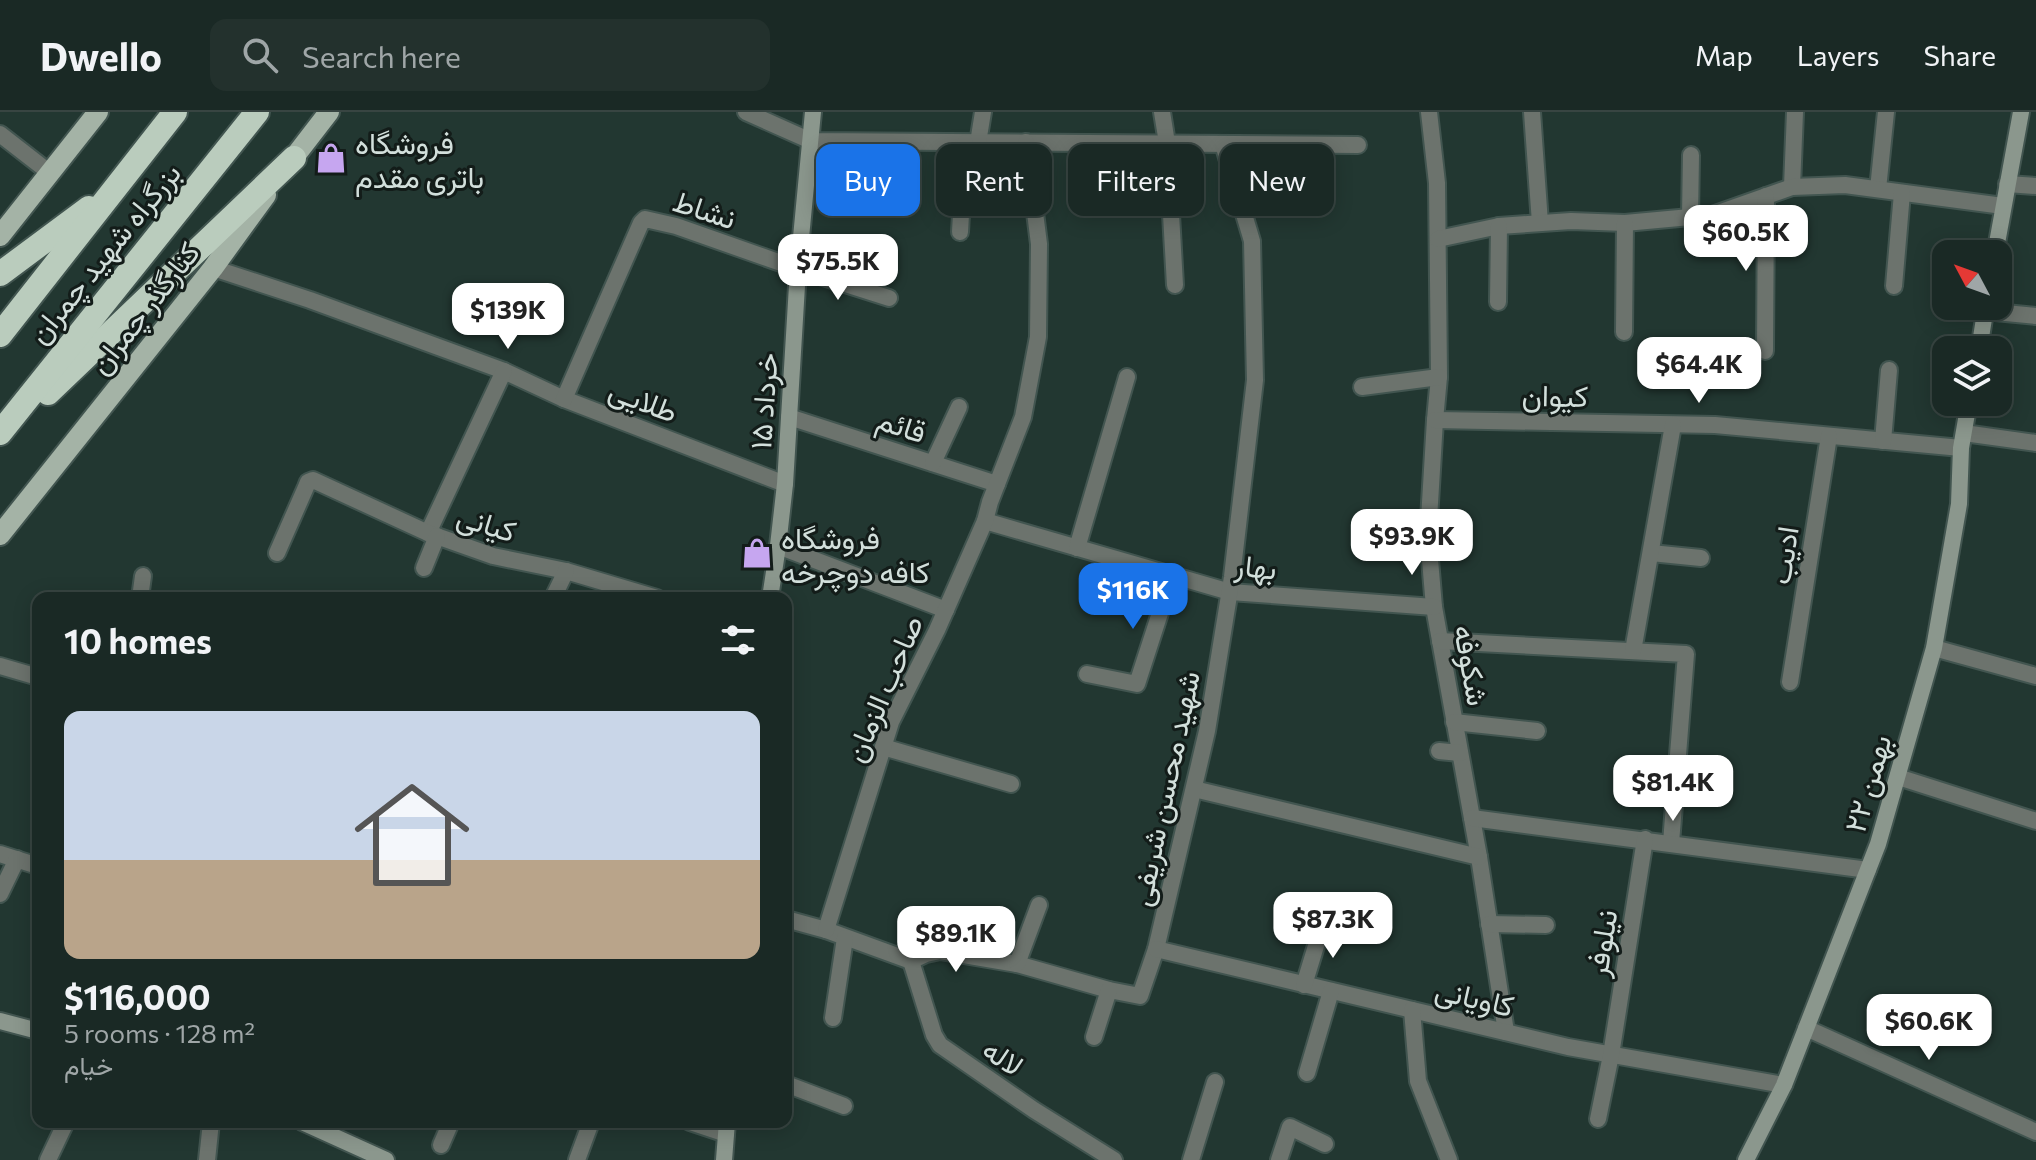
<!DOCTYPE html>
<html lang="en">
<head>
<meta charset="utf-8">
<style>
  body { margin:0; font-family:Commissioner,Vazirmatn,sans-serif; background:#23312d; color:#f1f3f6; height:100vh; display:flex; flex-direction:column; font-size:30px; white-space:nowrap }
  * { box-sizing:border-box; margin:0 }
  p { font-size:26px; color:#9fa6a7 }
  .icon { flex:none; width:44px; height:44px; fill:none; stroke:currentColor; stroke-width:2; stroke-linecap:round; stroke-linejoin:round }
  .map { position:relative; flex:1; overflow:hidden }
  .panel { position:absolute; left:32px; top:480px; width:760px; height:536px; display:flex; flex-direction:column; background:#1a2925; border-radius:16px; box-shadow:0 4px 20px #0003,0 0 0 2px #384542 }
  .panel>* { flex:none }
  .banner { position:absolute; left:816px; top:32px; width:760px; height:72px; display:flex; gap:16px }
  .needle { width:52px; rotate:311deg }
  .fabs { position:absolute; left:1932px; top:128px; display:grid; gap:16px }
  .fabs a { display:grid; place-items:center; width:80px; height:80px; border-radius:16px; background:#1a2925; box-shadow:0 4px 20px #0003,0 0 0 2px #384542; font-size:40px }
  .price { position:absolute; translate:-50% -68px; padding:0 18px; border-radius:16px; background:#fff; color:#222; font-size:26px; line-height:52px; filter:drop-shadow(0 2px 4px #0008) }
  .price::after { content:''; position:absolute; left:50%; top:48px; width:24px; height:18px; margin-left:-12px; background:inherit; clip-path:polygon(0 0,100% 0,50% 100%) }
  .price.on { background:#1a73e8; color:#fff }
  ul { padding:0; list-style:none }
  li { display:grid; align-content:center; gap:16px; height:424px; padding:0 32px }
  li span { display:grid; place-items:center; height:248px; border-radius:16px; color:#555 }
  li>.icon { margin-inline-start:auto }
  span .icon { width:144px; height:144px; fill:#fffc; stroke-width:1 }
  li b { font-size:34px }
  h2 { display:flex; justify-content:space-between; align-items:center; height:96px; padding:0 32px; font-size:34px }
  .chip { padding:0 28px; border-radius:16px; background:#1a2925; box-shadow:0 4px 20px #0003,0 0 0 2px #384542; font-size:28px; line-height:72px }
  .chip.on { background:#1a73e8; color:#fff }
  header { display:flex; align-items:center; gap:48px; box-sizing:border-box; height:112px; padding:0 40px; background:#1a2925; border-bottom:2px solid #384542 }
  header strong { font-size:38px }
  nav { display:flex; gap:44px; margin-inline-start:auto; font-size:28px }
  .search { width:560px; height:72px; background:#23312d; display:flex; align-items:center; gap:20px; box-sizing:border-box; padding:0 28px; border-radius:16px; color:#9fa6a7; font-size:30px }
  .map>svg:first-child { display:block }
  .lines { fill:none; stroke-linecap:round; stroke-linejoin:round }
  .street-casing { stroke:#425550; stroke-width:20 }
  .secondary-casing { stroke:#425550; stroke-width:20 }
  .primary-casing { stroke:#425550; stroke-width:24 }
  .highway-casing { stroke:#425550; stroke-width:28 }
  .street { stroke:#6c736d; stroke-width:16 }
  .secondary { stroke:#8b978d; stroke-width:16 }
  .primary { stroke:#a4b3a6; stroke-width:20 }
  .highway { stroke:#baccbd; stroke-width:24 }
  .labels { text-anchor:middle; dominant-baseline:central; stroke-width:6; stroke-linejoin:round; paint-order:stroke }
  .poi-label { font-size:30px; fill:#d2dfdb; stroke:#131c19; text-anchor:start }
  .street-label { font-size:30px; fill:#d2dfdb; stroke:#131c19 }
</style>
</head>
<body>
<header>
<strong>Dwello</strong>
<div class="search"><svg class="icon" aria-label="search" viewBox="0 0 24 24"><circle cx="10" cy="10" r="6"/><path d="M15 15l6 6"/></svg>Search here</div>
<nav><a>Map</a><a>Layers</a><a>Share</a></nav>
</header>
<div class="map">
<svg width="2036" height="1048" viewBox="0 0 2036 1048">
  <rect width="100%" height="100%" fill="#223731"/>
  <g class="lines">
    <g class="street-casing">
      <g id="street">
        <path d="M746,0L811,29L1358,33"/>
        <path d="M1162,0L1167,31L1175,173"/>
        <path d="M1429,0L1437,71L1439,265L1435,308L1428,424L1434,495L1479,745L1506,920"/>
        <path d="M1532,0L1540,111"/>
        <path d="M0,22L50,61"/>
        <path d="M978,31L983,0"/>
        <path d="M2007,72L2036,74"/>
        <path d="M1792,75L1795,0"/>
        <path d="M1878,77L1886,0"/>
        <path d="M1690,105L1691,43"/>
        <path d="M960,120L965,31"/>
        <path d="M1438,127L1499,114L1571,109L1625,111L1690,105L1704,106L1792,75L1845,73L2003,94"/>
        <path d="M213,156L310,188L504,259L564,287L785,372"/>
        <path d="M1894,174L1902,81"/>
        <path d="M1498,190L1499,114"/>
        <path d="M1985,199L2036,204"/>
        <path d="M1624,220L1625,111"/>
        <path d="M1765,239L1766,84"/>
        <path d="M1362,275L1439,265"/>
        <path d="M564,287L641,111L645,107L676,114L798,157L889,186"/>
        <path d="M789,305L997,372"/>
        <path d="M1435,308L1715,313L1961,336"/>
        <path d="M1964,321L2036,331"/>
        <path d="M1883,329L1889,258"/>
        <path d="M933,351L959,295"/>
        <path d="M985,409L1230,480L1434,495"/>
        <path d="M428,421L504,259"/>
        <path d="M778,434L946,498"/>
        <path d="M1077,436L1127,265"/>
        <path d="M277,441L306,375L308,370L313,368L428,421L493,444L566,459L657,486"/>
        <path d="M1651,441L1701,446"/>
        <path d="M424,456L437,424"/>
        <path d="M140,486L143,464"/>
        <path d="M553,486L566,459"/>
        <path d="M1440,529L1686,542L1671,731"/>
        <path d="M1934,536L2036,564"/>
        <path d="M1633,539L1673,313"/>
        <path d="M0,554L38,565"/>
        <path d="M1087,562L1137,572L1172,464"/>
        <path d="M1790,570L1829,324"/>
        <path d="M1454,610L1537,619"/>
        <path d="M883,635L1011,672"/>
        <path d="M1439,639L1460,641"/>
        <path d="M1898,665L2036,709"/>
        <path d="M1194,677L1479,745"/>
        <path d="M1472,706L1868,758"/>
        <path d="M0,742L38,754"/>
        <path d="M0,782L17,747"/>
        <path d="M786,807L826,818L911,849L926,842L940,839L1017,852L1109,878L1140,884L1156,837L1207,619L1232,465L1255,268L1252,129L1223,32"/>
        <path d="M1489,812L1546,813"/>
        <path d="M826,818L891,610L937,518L985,409L990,390L1023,305L1038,225L1039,132L1026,30"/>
        <path d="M1156,837L1568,935L1784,973"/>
        <path d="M911,849L934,923L940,933L1034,998L1114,1048"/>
        <path d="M1017,852L1039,793"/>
        <path d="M1304,873L1323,811"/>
        <path d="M1412,898L1418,969L1449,1048"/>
        <path d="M833,906L845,826"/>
        <path d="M1806,916L2036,1020"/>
        <path d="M1094,925L1109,878"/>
        <path d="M1307,961L1331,879"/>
        <path d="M786,972L844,994"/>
        <path d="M1598,1007L1611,943L1645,727"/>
        <path d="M690,1010L726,1022"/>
        <path d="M441,1033L451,1010"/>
        <path d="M48,1048L66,1010"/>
        <path d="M207,1048L211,1010"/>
        <path d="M577,1048L591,1010"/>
        <path d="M1191,1048L1215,970"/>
        <path d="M1279,1048L1290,1015L1325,1032"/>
      </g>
    </g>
    <g class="secondary-casing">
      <g id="secondary">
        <path d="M1995,142L2021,0"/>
        <path d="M1979,238L1986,194"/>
        <path d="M770,486L778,434L785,372L798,157L813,0"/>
        <path d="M0,909L38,919"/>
        <path d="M302,1010L386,1048"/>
        <path d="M724,1048L727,1010"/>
        <path d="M1746,1048L1784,973L1878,732L1934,536L1959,392L1961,336L1969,290"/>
      </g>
    </g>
    <g class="primary-casing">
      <g id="primary">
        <path d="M285,57L329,0"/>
        <path d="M0,124L98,0"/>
        <path d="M0,423L213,156L266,83"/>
      </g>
    </g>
    <g class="highway-casing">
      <g id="highway">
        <path d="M0,162L89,96"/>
        <path d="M0,223L175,0"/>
        <path d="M48,281L294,46"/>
        <path d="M0,321L257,0"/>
      </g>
    </g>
    <use href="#street" class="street"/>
    <use href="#secondary" class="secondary"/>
    <use href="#primary" class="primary"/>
    <use href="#highway" class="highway"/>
  </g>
  <defs>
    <g id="shop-bare" transform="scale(2.4)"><path d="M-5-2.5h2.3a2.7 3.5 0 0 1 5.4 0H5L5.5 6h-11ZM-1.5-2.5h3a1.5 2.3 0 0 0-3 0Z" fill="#c6a6f0" stroke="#131c19" stroke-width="2.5" paint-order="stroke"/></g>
  </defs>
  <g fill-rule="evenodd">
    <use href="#shop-bare" x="331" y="46"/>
    <use href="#shop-bare" x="757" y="441"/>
  </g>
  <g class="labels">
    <g class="poi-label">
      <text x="355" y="29">فروشگاه<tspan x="355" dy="34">باتری مقدم</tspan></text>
      <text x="781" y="424">فروشگاه<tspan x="781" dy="34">کافه دوچرخه</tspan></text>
    </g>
    <g class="street-label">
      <text transform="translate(705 96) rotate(18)">نشاط</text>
      <text transform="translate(103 140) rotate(-51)">بزرگراه شهید چمران</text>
      <text transform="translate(143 195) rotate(-52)">کنارگذر چمران</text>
      <text transform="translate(1555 282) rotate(1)">کیوان</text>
      <text transform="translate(644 287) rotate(21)">طلایی</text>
      <text transform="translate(762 289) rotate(-86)">۱۵ خرداد</text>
      <text transform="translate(902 312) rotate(18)">قائم</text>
      <text transform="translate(487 410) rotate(17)">کیانی</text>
      <text transform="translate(1782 443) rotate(-81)">ادیب</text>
      <text transform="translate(1256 453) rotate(6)">بهار</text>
      <text transform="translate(1473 553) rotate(80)">شکوفه</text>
      <text transform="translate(882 576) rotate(-67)">صاحب الزمان</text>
      <text transform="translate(1866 671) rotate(-74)">۲۲ بهمن</text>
      <text transform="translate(1163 676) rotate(-78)">شهید محسن شریفی</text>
      <text transform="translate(1600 831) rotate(-81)">نیلوفر</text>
      <text transform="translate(1475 884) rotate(13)">کاویانی</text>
      <text transform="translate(1004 944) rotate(34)">لاله</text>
    </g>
  </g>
</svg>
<div class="fabs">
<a><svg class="needle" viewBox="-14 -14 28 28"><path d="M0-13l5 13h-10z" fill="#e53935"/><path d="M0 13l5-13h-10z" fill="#9fa6a7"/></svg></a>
<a><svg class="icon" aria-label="layers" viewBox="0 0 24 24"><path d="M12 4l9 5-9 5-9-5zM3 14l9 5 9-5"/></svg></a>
</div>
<b class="price" style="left:1746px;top:161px">$60.5K</b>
<b class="price" style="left:838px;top:190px">$75.5K</b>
<b class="price" style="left:508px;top:239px">$139K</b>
<b class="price" style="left:1699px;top:293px">$64.4K</b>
<b class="price" style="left:1412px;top:465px">$93.9K</b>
<b class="price on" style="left:1133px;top:519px">$116K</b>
<b class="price" style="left:1673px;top:711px">$81.4K</b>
<b class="price" style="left:1333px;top:848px">$87.3K</b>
<b class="price" style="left:956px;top:862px">$89.1K</b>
<b class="price" style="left:1929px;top:950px">$60.6K</b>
<div class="banner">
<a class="chip on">Buy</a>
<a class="chip">Rent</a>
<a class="chip">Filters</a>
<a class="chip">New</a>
</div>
<section class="panel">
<h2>10 homes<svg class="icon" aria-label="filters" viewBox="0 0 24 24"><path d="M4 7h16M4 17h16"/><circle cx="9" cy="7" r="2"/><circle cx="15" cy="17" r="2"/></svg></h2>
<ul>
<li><span style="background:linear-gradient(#c9d6e8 60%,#b9a48a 0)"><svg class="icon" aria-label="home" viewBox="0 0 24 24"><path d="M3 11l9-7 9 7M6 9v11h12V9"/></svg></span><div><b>$116,000</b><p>5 rooms · 128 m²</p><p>خیام</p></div></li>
</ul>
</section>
</div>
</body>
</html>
